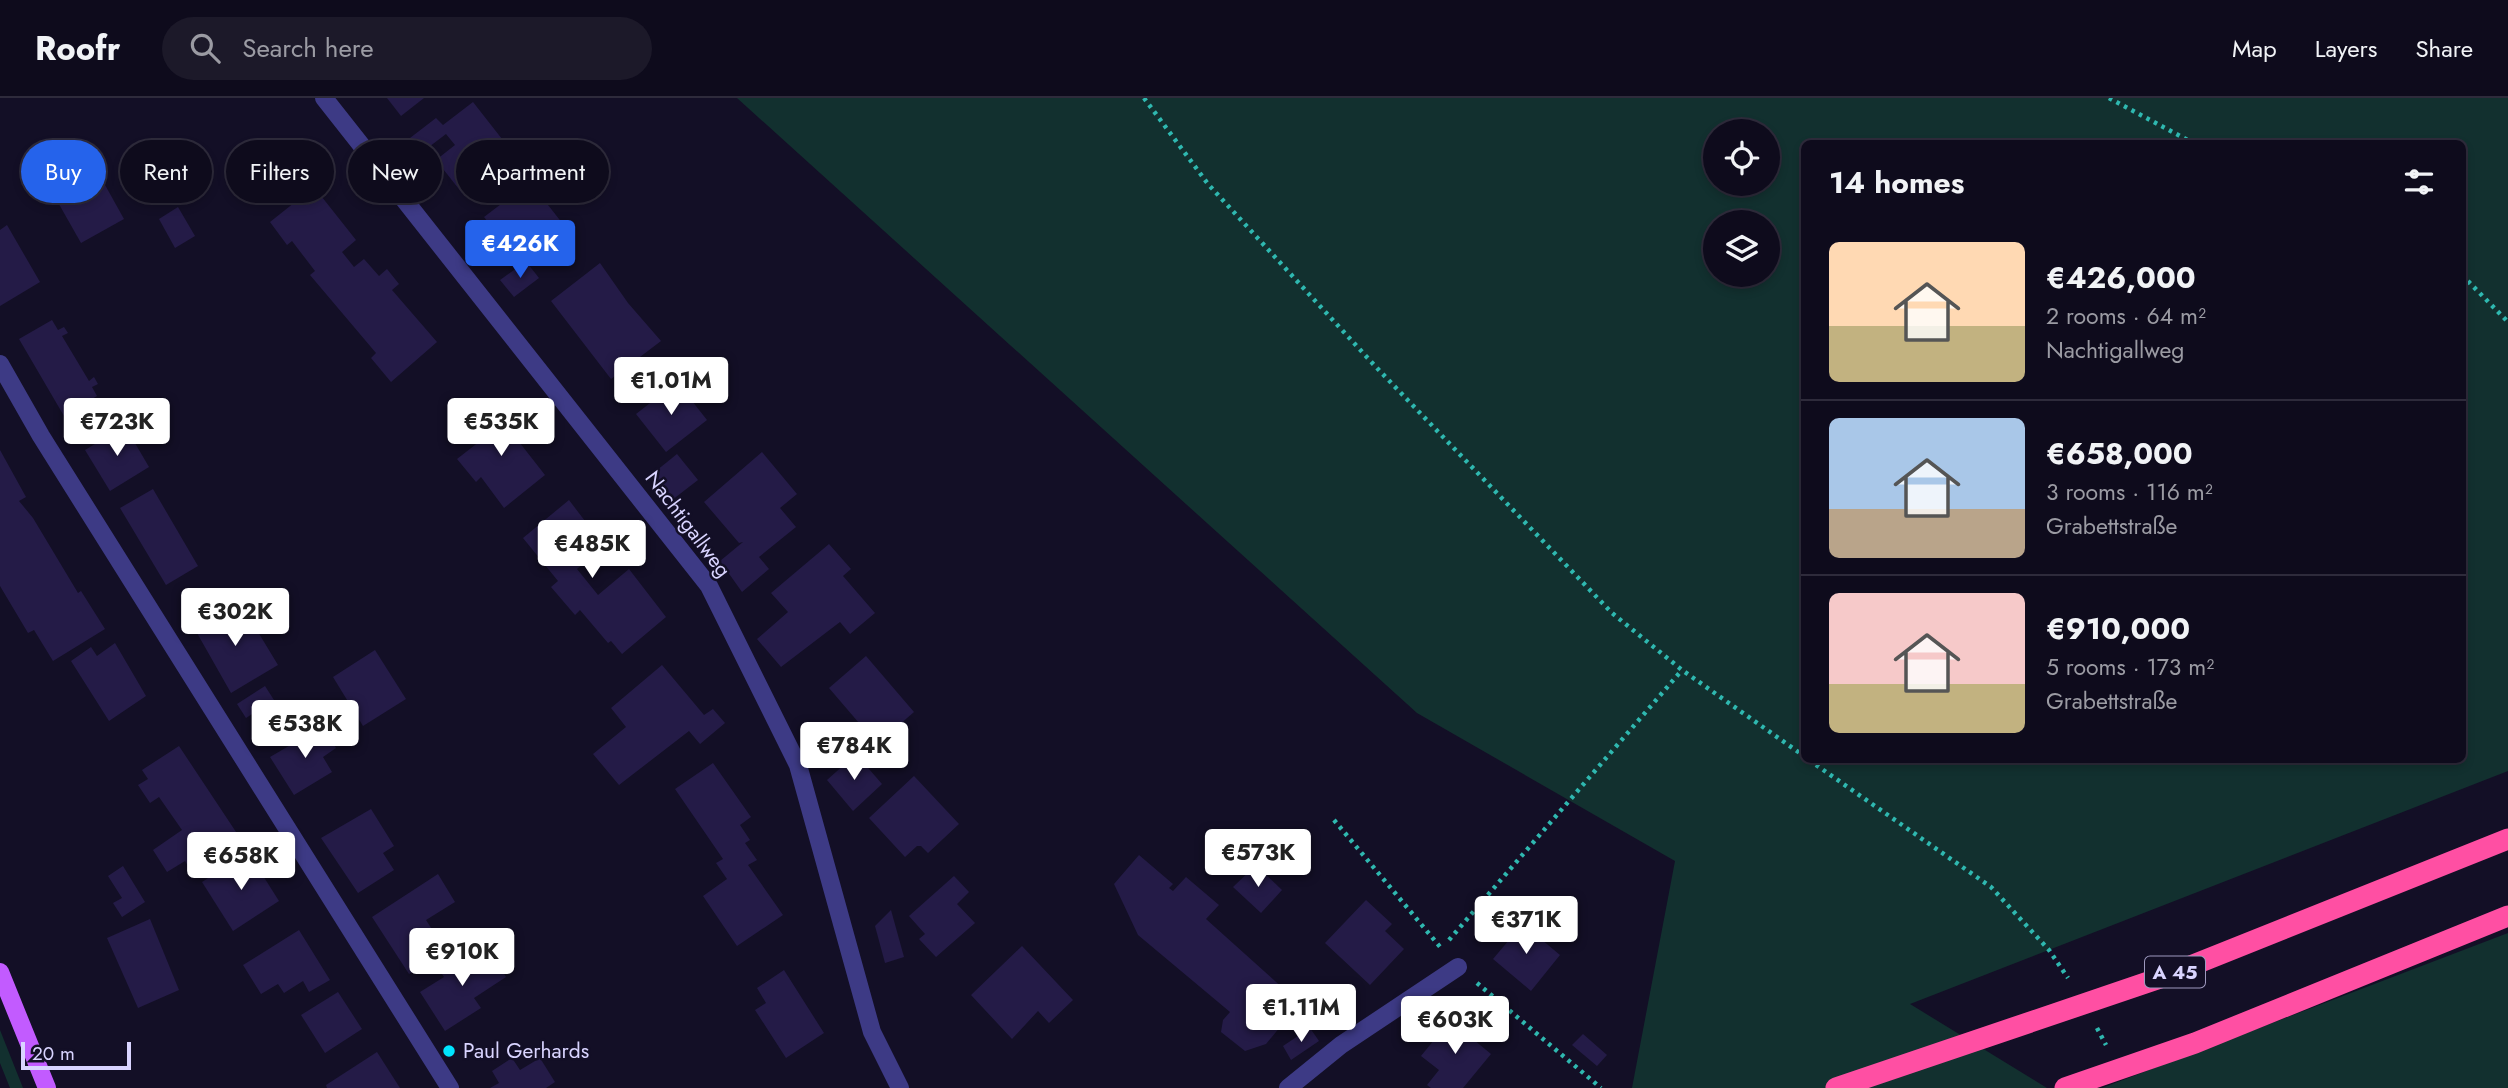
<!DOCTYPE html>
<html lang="en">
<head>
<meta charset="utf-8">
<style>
  body { margin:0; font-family:Jost,sans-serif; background:#1c1929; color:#f1f3f6; height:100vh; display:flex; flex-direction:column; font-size:26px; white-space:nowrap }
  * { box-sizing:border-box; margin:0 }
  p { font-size:23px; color:#9b9ba3 }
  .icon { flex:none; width:38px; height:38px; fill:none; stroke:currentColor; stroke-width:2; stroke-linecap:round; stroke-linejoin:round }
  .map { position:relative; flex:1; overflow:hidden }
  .details { position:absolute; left:1801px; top:42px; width:665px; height:623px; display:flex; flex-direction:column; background:#0e0b1c; border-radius:10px; box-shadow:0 4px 10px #0003,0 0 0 2px #2e2b3b }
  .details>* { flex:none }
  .guide { position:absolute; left:21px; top:42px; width:665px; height:63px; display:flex; gap:14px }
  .tools { position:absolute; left:1703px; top:21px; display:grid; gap:14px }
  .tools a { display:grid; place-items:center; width:77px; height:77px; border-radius:50%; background:#0e0b1c; box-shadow:0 4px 10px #0003,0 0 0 2px #2e2b3b; font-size:35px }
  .scale { position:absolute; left:21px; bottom:18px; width:110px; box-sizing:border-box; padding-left:7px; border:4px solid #d9d4ff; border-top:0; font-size:19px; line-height:24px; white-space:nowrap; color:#d9d4ff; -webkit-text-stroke:5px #130f26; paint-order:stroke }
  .price { position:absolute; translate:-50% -60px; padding:0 16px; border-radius:7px; background:#fff; color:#222; font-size:23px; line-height:46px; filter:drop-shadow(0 2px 4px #0008) }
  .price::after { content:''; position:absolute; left:50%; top:42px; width:21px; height:16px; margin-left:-10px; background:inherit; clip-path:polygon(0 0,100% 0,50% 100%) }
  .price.active { background:#2563eb; color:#fff }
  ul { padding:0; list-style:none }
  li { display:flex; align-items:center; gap:21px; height:175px; padding:0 28px }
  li+li { border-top:2px solid #2e2b3b }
  li span { display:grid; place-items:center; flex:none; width:196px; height:140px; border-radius:10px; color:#555 }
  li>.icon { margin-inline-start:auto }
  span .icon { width:84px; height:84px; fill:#fffc; stroke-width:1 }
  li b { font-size:30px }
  h2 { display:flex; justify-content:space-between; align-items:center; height:84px; padding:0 28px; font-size:30px }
  .chip { padding:0 24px; border-radius:32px; background:#0e0b1c; box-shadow:0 4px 10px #0003,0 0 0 2px #2e2b3b; font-size:24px; line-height:63px }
  .chip.active { background:#2563eb; color:#fff }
  header { display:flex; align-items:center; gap:42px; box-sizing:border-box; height:98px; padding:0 35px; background:#0e0b1c; border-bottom:2px solid #2e2b3b }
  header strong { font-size:33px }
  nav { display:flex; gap:38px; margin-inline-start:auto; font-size:24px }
  .search { width:490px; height:63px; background:#1c1929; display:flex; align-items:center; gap:18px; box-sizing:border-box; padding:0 24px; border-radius:38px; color:#9b9ba3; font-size:26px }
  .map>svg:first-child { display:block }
  .green { fill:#12302f; fill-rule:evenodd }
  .building { fill:#241b47 }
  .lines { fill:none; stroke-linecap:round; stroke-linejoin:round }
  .path { stroke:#2fb8b0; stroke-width:4.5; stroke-dasharray:3.5 5; stroke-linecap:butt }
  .minor { stroke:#3d3a85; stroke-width:18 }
  .major { stroke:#c25bff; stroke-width:18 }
  .highway-bridge { stroke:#ff4fa3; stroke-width:21 }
  .poi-dot { fill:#00e5ff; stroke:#130f26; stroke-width:2.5 }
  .labels { text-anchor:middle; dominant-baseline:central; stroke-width:5; stroke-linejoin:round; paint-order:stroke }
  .shield { fill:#130f26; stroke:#9e99be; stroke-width:2 }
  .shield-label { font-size:19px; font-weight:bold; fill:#d9d4ff }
  .street-label { font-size:21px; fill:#d9d4ff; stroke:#130f26 }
  .poi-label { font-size:21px; fill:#d9d4ff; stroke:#130f26; text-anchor:start }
</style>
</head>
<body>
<header>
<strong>Roofr</strong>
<div class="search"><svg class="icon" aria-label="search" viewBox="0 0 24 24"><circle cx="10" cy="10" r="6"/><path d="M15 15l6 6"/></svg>Search here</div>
<nav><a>Map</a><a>Layers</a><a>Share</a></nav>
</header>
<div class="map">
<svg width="2508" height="990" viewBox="0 0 2508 990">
  <rect width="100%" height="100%" fill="#130f26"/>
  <g class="green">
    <path d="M737,0H2508V673L1910,906L2047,990H1632L1675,763L1417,615ZM1715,33H1768V86H1715ZM1804,46H2462V662H1804ZM1715,124H1768V177H1715Z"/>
    <path d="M2508,835V990H2102Z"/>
    <path d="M0,932L23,990H10L0,965Z"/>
  </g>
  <g class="building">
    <path d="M387,0H424L401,18Z"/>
    <path d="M473,4L502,41L492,49L502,64L462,95L436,62L455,47L446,36L421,55L410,40L436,20L443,27Z"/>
    <path d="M90,60L124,121L81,145L47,85Z"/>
    <path d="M530,84L570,135L530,167L514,147L509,151L484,119Z"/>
    <path d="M314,89L356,142L342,154L354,169L364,161L379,178L387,171L399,186L392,192L437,244L391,284L371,260L376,255L310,177L315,173L292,143L287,147L270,124Z"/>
    <path d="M178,109L195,138L175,150L159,121Z"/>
    <path d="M7,127L40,184L0,208V132Z"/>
    <path d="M600,165L628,205L661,243L611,281L551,203Z"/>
    <path d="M528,166L539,180L514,199L500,182L521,167L523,169Z"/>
    <path d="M52,222L58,232L64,229L68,235L62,238L89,283L94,279L98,286L92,289L97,298L64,318L19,241Z"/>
    <path d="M677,284L707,322L666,354L636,316Z"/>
    <path d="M506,302L518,316L505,326L545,377L504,410L481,379L476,384L457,361L489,336L478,322Z"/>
    <path d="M93,307L101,322L73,339L64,324Z"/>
    <path d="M125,328L149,369L110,393L85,352Z"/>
    <path d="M0,352L26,399L19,403L33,420L78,495L81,493L105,531L53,563L34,532L28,535L0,488Z"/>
    <path d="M762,354L797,396L780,410L796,429L759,459L769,471L742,494L720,463L743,444L739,445L704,404Z"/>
    <path d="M677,356L698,382L672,402L651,377Z"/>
    <path d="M153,391L198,468L166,487L120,410Z"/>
    <path d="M569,402L604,448L577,471L598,497L629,471L666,519L622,556L611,543L608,545L580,512L575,517L551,489L558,483L523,440Z"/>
    <path d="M829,446L851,471L843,478L875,515L850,536L840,524L781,569L757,541L788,514L771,495Z"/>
    <path d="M232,505L248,533L255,529L278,567L231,595L193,528Z"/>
    <path d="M115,545L146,598L109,623L71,563L91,549L97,558Z"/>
    <path d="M375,552L406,601L363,628L333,579Z"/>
    <path d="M866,558L914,614L877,646L829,590Z"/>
    <path d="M662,567L704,617L713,611L725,625L700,646L689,633L619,687L593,656L626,629L611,610Z"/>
    <path d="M265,588L274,602L246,620L237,606Z"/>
    <path d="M323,628L336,650L323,659L332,674L294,697L270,659Z"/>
    <path d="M179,648L242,743L204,767L191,773L185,763L167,774L153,752L182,732L159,699L150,705L138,687L148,681L142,672Z"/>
    <path d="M856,656L882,686L853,713L827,682Z"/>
    <path d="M713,665L751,719L740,727L750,742L745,745L757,762L748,767L783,817L737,848L703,798L727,781L716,765L723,761L675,691Z"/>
    <path d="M914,678L959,726L928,755L921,748H917L905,759L869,720Z"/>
    <path d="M371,711L394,748L383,755L394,772L358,795L321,740Z"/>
    <path d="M248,754L279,803L233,833L202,784Z"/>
    <path d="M1139,757L1173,786L1169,790L1173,793L1186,779L1219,807L1206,821L1285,892L1280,898L1295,911L1266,946L1245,953L1221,934L1223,922L1230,914L1138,837L1114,786Z"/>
    <path d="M1256,767L1282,792L1261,815L1233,789Z"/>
    <path d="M123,768L145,804L122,819L113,805L122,800L108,778Z"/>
    <path d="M438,776L455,804L426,822L446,853L409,876L372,819Z"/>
    <path d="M954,778L969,794L957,806L975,825L936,859L919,841L925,836L909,818Z"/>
    <path d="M1366,802L1392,826L1385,833L1404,851L1370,887L1325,845Z"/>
    <path d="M891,812L904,859L885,865L875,828Z"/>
    <path d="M150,821L179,892L138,910L107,840Z"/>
    <path d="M1512,824L1520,829L1523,826L1560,857L1531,893L1493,861L1509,842L1503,836Z"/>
    <path d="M299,832L330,882L309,894L303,883L284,895L278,886L261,896L243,867Z"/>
    <path d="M1022,848L1073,902L1049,925L1038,913L1012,941L971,897Z"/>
    <path d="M489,851L506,879L474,900L481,910L445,933L420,894L444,879L440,873L470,853L475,860Z"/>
    <path d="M784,872L824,935L786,960L755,912L766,905L757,890Z"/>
    <path d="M338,894L362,931L325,955L301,917Z"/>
    <path d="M1456,915L1468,925L1462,932L1491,956L1463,990H1431L1427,987L1439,972L1421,958Z"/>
    <path d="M1310,930L1319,943L1291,962L1283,948Z"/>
    <path d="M1583,936L1607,957L1597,968L1572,947Z"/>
    <path d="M377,954L400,990H327L326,987Z"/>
    <path d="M512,960L520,972L540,960L555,984L546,990H490L499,985L492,973Z"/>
  </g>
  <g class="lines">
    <g class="path">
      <path d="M1144,0L1208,86L1375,268L1612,515L1682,572L1804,658"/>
      <path d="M2109,0L2195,46"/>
      <path d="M2462,177L2508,224"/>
      <path d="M1809,662L1991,789L2049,852L2068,880"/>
      <path d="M1334,722L1441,850"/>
      <path d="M1449,842L1682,572"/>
      <path d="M1477,885L1601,990"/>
      <path d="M2097,930L2106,947"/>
    </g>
    <g class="minor">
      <path d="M324,0L709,488L798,667L872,934L900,990"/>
      <path d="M0,266L41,338L450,990"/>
      <path d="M1288,990L1341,947L1458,869"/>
    </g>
    <path class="major" d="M0,874L47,990"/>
    <g class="highway-bridge">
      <path d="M1836,990L2163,879L2508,741"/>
      <path d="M2065,990L2195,945L2508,818"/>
    </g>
  </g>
  <circle class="poi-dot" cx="449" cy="953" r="7"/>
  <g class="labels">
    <rect class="shield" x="2145" y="858.5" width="60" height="31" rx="5"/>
    <g class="shield-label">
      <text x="2175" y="874">A 45</text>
    </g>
    <g class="street-label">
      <text transform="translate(688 426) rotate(53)">Nachtigallweg</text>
    </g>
    <g class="poi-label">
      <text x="463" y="953">Paul Gerhards</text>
    </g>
  </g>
</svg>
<div class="tools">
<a><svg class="icon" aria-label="locate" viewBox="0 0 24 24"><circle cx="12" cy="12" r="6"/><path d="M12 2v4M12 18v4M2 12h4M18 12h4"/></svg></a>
<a><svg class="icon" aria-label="layers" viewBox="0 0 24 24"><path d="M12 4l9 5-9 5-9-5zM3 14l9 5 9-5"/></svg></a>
</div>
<div class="scale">20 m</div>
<b class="price active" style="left:520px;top:182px">€426K</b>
<b class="price" style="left:671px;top:319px">€1.01M</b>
<b class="price" style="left:117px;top:360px">€723K</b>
<b class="price" style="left:501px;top:360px">€535K</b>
<b class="price" style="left:592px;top:482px">€485K</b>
<b class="price" style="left:235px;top:550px">€302K</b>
<b class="price" style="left:305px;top:662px">€538K</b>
<b class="price" style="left:854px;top:684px">€784K</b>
<b class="price" style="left:1258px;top:791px">€573K</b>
<b class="price" style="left:241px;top:794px">€658K</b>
<b class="price" style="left:1526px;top:858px">€371K</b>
<b class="price" style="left:462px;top:890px">€910K</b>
<b class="price" style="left:1301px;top:946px">€1.11M</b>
<b class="price" style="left:1455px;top:958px">€603K</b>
<div class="guide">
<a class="chip active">Buy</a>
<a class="chip">Rent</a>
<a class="chip">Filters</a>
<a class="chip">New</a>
<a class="chip">Apartment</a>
</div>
<section class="details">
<h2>14 homes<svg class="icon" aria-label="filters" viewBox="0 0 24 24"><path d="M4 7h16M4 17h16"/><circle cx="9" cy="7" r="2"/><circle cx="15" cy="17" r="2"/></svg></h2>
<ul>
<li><span style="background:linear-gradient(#ffd9b3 60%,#c2b280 0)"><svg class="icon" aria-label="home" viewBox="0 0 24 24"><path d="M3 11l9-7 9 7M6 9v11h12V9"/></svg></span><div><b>€426,000</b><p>2 rooms · 64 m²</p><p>Nachtigallweg</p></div></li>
<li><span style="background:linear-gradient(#a9c7e8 65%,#b9a48a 0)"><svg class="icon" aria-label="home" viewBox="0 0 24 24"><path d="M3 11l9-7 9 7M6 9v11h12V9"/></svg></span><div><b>€658,000</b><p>3 rooms · 116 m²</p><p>Grabettstraße</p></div></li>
<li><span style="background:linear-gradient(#f6c9c9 65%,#c2b280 0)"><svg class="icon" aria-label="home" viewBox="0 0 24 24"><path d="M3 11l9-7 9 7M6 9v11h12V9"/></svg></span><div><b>€910,000</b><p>5 rooms · 173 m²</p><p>Grabettstraße</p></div></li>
</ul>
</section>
</div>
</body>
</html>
